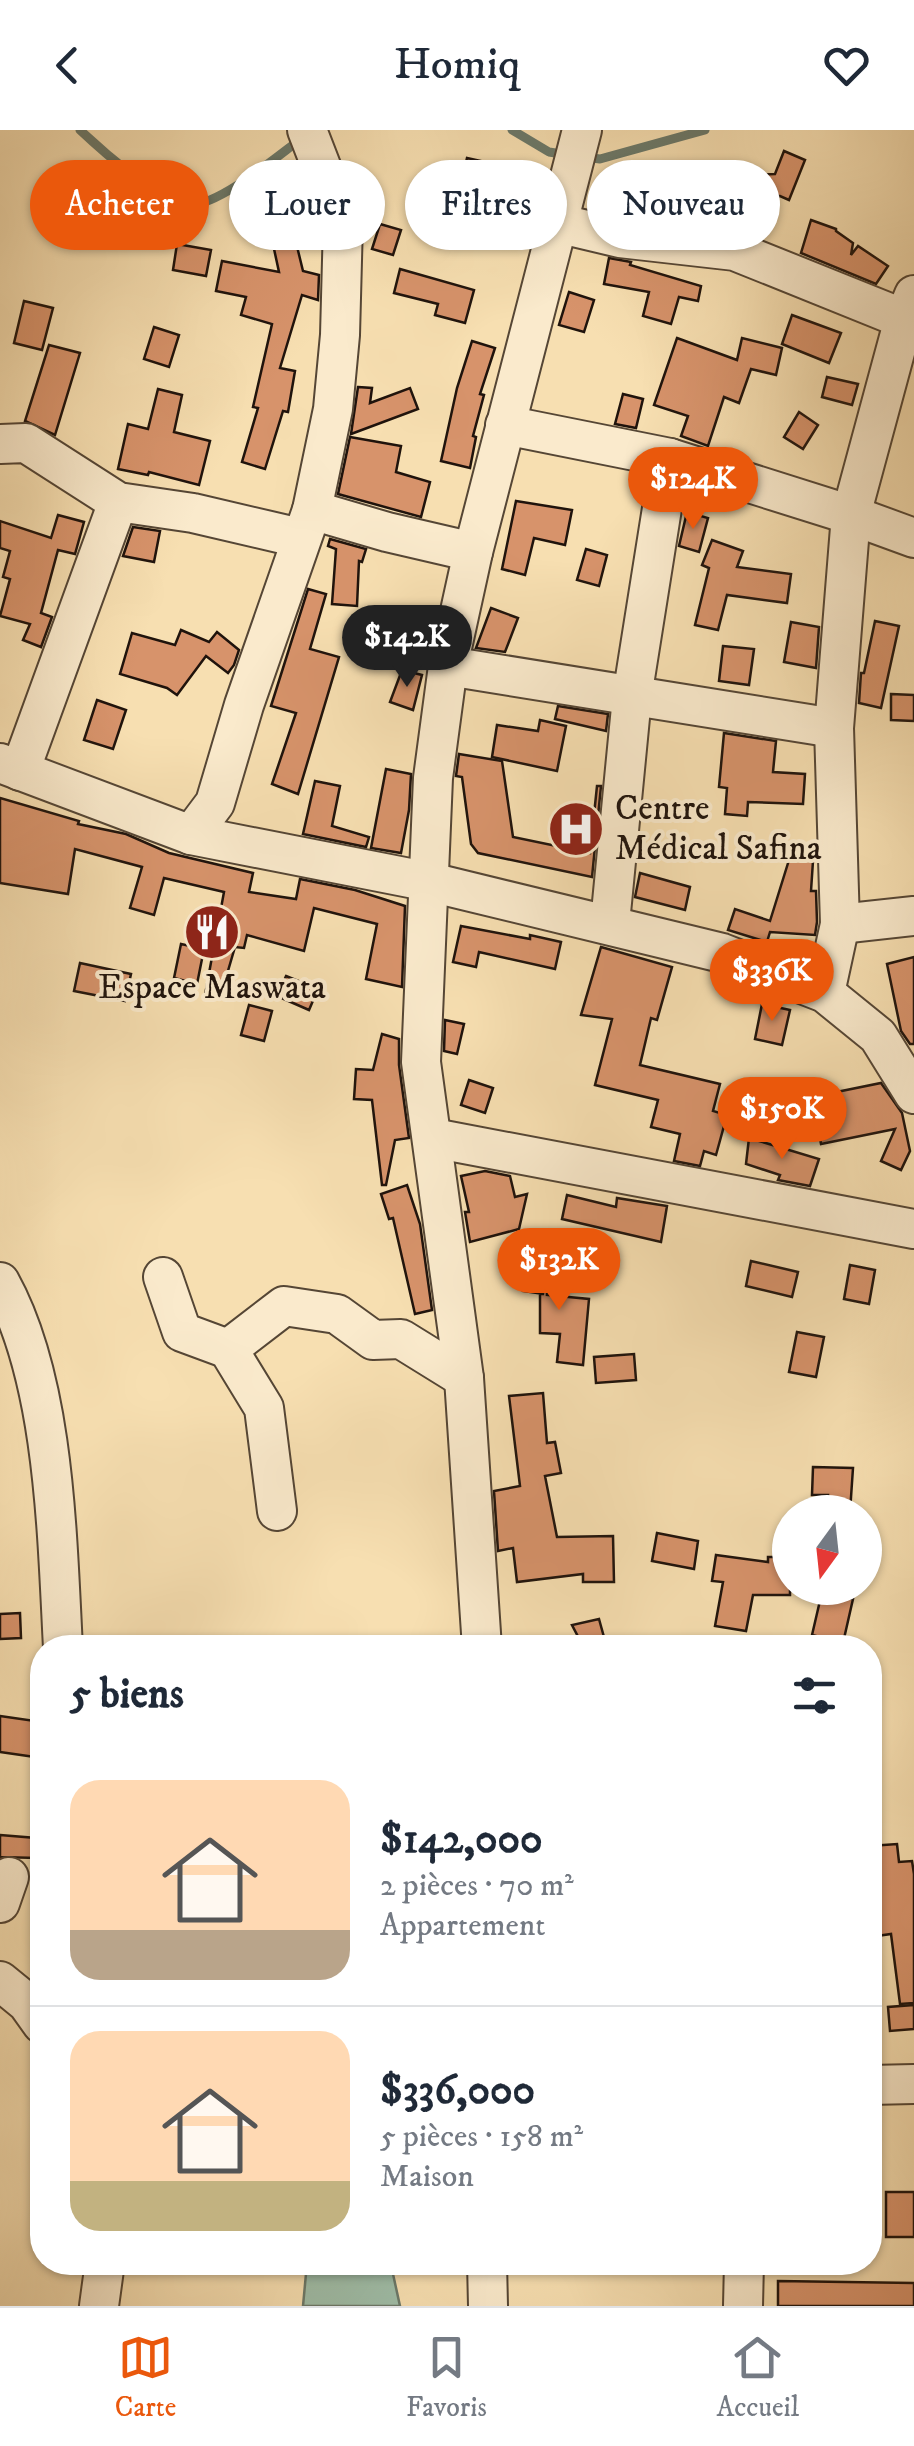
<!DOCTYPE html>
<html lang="fr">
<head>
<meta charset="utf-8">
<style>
  body { margin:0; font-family:"IM FELL DW Pica",serif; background:#f2f2f3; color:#1f2937; height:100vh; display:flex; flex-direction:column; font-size:38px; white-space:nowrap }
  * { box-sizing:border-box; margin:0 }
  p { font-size:32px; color:#747a83 }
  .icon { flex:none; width:55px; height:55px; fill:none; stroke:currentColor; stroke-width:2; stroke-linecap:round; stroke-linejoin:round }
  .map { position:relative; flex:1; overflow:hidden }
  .sheet { position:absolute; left:30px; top:1505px; width:852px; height:640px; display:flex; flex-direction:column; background:#fff; border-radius:40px; box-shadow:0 2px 8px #0004 }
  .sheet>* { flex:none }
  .banner { position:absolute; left:30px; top:30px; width:855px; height:90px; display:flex; gap:20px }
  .needle { width:65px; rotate:195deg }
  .controls { position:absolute; left:772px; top:1365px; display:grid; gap:20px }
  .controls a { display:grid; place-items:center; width:110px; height:110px; border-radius:50%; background:#fff; box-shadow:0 2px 8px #0004; font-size:50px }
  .price { position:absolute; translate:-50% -85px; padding:0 22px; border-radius:35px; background:#ea580c; color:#fff; font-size:32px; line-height:65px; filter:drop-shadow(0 2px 5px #0008) }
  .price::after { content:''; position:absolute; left:50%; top:60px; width:30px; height:22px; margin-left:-15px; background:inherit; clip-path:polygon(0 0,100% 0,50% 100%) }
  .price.active { background:#222; color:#fff }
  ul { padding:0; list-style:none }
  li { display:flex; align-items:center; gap:30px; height:250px; padding:0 40px }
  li+li { border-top:2px solid #e0e1e3 }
  li span { display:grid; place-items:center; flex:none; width:280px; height:200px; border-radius:30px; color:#555 }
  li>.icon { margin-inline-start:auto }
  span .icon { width:120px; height:120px; fill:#fffc; stroke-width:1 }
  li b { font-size:42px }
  h2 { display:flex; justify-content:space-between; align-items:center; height:120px; padding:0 40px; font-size:42px }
  .chip { padding:0 35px; border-radius:45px; background:#fff; box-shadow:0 2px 8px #0004; font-size:35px; line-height:90px }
  .chip.active { background:#ea580c; color:#fff }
  header { display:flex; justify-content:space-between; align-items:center; height:130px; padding:0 40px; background:#fff; font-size:45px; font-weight:600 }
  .tabs { display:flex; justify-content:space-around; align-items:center; height:140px; border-top:2px solid #e0e1e3; background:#fff; font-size:28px; color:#747a83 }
  .tabs a { display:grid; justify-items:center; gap:5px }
  .tabs .active { color:#ea580c }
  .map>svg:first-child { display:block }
  .water { fill:#9ebda8; stroke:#6b796a; stroke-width:2.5 }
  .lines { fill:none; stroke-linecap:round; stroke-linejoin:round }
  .stream { stroke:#6b796a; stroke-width:9 }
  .building { fill:#d7936b; stroke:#1f130c; stroke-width:2.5 }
  .minor-casing { stroke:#554635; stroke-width:42 }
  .minor { stroke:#faeacc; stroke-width:38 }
  .labels { text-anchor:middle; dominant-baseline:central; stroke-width:8; stroke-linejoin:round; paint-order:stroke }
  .poi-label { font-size:35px; fill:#1f130c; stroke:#faeacc; text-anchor:start }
</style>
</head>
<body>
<header><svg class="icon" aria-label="back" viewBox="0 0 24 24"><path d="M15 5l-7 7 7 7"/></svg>Homiq<svg class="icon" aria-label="heart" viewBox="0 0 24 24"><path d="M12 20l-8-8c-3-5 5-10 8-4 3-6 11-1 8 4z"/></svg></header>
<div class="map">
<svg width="914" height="2176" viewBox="0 0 914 2176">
  <rect width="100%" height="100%" fill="#f7dfb1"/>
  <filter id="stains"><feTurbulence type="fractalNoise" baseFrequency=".002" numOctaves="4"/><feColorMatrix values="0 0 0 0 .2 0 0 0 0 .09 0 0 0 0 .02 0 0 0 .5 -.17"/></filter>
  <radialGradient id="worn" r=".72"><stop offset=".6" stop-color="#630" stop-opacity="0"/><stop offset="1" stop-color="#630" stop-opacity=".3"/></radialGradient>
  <path class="water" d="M307,2133H385L393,2144L400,2176H303Z"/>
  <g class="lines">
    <g class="stream">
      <path d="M80,0C98,17 165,77 188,76C221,74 275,28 302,8"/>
      <path d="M512,0L549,22L568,25"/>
      <path d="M584,27L600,29L705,0"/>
    </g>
  </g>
  <g class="building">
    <path d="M784,21L805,30L789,70L780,66L727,67V46L775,44Z"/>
    <path d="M467,28L494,34L488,59L541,68L532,102L443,88L441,97L415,90L424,58L458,66Z"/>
    <path d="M594,58L619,66L614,84L589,77Z"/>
    <path d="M811,90L836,99V101L853,113L851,125L858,116L888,136L876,154L801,123Z"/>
    <path d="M380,94L401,100L393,125L372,119Z"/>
    <path d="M293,100L303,141L319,145L318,170L302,165L280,238L295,241L288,282L283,281L265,339L242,332L258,278L253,277L272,194L241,185L246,167L216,161L222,131L279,142L271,105Z"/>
    <path d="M177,114L211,120L206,146L173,140Z"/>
    <path d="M609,128L631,132L630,135L701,156L698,171L679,167L671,194L643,186L649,162L604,154Z"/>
    <path d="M400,139L474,160L465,193L435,185L438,174L394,163Z"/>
    <path d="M569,162L594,170L584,202L559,195Z"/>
    <path d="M24,171L53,178L42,220L14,213Z"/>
    <path d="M792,185L841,203L829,233L782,214Z"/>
    <path d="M154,197L179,205L169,237L144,229Z"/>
    <path d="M677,208L737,230L742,208L782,218L776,245L751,239L739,273L724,267L708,316L681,306L688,286L654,275Z"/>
    <path d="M472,211L495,218L480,264L484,265L473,306L476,307L470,338L441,331L457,258Z"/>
    <path d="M49,215L80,223L55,305L25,291Z"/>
    <path d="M827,247L858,254L852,275L822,267Z"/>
    <path d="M358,257L372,258L370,273L410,258L418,279L351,304Z"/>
    <path d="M158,259L182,265L174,302L210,311L199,355L149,342L148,345L118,339L128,294L148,299Z"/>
    <path d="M623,264L643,269L636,298L615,294Z"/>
    <path d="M799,282L818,295L803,319L784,307Z"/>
    <path d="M350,307L401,316L396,342L430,352L421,387L338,364Z"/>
    <path d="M516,371L572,380L565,415L534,408L525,445L502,439Z"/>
    <path d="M687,382L708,388L699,422L679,416Z"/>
    <path d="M58,385L84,392L75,424L58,420L41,483L52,487L41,517L23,510L30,494L0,486L10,449L3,447L10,421L0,418V391L51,408Z"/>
    <path d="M133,397L160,401L154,432L123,426Z"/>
    <path d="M330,409L366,419L362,432L359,431L357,476L332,474L336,419L328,416Z"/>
    <path d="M712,410L743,421L737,437L791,444L787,473L727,465L718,500L695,495L709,438L702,435Z"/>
    <path d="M586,419L607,425L599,456L577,450Z"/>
    <path d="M308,459L326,464L310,519L339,527L298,664L272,654L296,583L271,576Z"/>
    <path d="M491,478L518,488L505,522L476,518Z"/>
    <path d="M875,491L899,496L881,578L859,573L861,543H864Z"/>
    <path d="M791,492L819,497L816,538L784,532Z"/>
    <path d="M181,500L209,512L217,502L239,520L234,535L228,543L206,526L177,565L167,558L120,544L132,503L175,515Z"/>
    <path d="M723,516L754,519L749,555L719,551Z"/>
    <path d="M402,540L422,545L413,580L390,572Z"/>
    <path d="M891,564L914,565V591L891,590Z"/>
    <path d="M97,570L126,580L113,619L84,610Z"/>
    <path d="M558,576L608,584L606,601L555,589Z"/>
    <path d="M540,590L566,596L557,641L492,627L497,595L538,601Z"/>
    <path d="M724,603L776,611L773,642L805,644L803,674L748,672L747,686L725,684L727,658L719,657Z"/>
    <path d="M459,624L502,631L513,707L590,723L597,656H601L592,747L478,723L471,714L462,647L456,646Z"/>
    <path d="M386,639L411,644L409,680L401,723L371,718Z"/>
    <path d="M315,651L340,656L332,696L369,707L366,717L303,704Z"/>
    <path d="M0,668L79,691L78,694L126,704L169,723L253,743L249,762L296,769L300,749L355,760L405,776L402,857L366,849L377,794L314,778L304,821L247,805L244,818L235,817L220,868L205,865L224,762L164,748L154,785L130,778L142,737L75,719L68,764L0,753Z"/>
    <path d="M789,730L813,731L811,761H816L817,792L815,805L770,802L767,812L728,800L735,779L770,791Z"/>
    <path d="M640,743L690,757L685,780L635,767Z"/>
    <path d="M461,796L530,809V805L561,812L555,839L479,822L476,837L453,832Z"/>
    <path d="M181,814L204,819L197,854L174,848Z"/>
    <path d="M601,817L672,837L657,890L651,888L640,935L720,954L713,981L727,985L716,1025L704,1021L700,1036L674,1031L680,1004L651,997L658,970L595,955L612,889L581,885Z"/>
    <path d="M914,827V914H910L901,901L887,834Z"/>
    <path d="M80,833L131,844L125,871L74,861Z"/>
    <path d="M286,846L318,859L309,880L277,866Z"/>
    <path d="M762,874L790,880L782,915L755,909Z"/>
    <path d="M249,875L272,881L264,911L241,905Z"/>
    <path d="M445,890L464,894L457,924L444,921Z"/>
    <path d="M382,904L399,909V935L409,1008L395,1010L386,1055H382L372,970L354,969L356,939L373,940Z"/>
    <path d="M469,950L493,958L485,983L461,975Z"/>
    <path d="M881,953L902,983L910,1021L901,1040L881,1031L895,999L821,1014L812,967Z"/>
    <path d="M749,1008L819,1029L810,1056L778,1050L780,1045L746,1034Z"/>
    <path d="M485,1041L510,1046L515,1067L527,1064L519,1099L470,1112L465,1082H469L461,1046Z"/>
    <path d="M407,1055L420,1094L432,1180L415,1184L393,1088L389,1089L381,1064Z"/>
    <path d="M567,1065L616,1077L617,1068L667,1076L661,1112L562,1089Z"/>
    <path d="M527,1126L551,1129L547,1165L589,1169L583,1235L557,1232L560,1204L540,1203V1164H544L523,1161Z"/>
    <path d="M751,1131L798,1142L792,1167L746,1156Z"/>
    <path d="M850,1135L875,1140L869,1174L844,1169Z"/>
    <path d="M797,1202L824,1207L816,1247L789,1242Z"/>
    <path d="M634,1224L636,1250L596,1253L594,1227Z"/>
    <path d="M543,1263L547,1313L555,1312L561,1343L545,1346L557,1407L613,1406L614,1452H583V1444L517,1452L513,1418L498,1421L494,1361L520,1356L509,1266Z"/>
    <path d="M813,1337L853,1338L850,1382H827L828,1365H812Z"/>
    <path d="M657,1403L698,1411L694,1439L652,1431Z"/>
    <path d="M716,1425L768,1432V1427H790V1465H753L746,1501L715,1496L723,1452L712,1451Z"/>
    <path d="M822,1462L853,1469L843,1513L812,1505Z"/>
    <path d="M20,1483L21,1508L0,1509V1484Z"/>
    <path d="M599,1489L607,1518H584L572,1495Z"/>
    <path d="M0,1586L42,1592V1628L0,1622Z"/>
    <path d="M0,1705L36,1708L37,1728L0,1727Z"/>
    <path d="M897,1714L899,1732L912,1731L914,1744V1873L900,1874L891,1804L870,1807V1716Z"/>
    <path d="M914,1875V1899L890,1901L888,1877Z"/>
    <rect x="886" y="2062" width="28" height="45"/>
    <path d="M778,2151L914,2153V2176H778Z"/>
  </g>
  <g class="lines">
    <g class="minor-casing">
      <g id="minor">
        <path d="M307,0L343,93L340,205L333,279L312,380L387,402L473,422"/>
        <path d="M557,93L620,108L735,121L904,189"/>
        <path d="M505,295L670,328L851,385L914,408"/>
        <path d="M0,314L26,313L118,372L193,383L300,408"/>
        <path d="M448,536L834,598"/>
        <path d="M0,633L191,705L430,752L722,823L825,863L878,906L914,964"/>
        <path d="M20,641L118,372"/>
        <path d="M191,705L215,673L244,575L312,380"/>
        <path d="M610,793L632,567L670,328"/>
        <path d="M840,794L914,786"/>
        <path d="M825,863L840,794L834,598L851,385L904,189L914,165"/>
        <path d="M433,1008L914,1099"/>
        <path d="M163,1147L182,1202L228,1219L264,1278L277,1381"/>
        <path d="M0,1152C55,1251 57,1405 63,1518"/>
        <path d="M228,1219L284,1176L337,1184L373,1210L401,1209L464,1248"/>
        <path d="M482,1518L464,1248L421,932L433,648L448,536L473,422L582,0"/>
        <path d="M0,1773L9,1747"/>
        <path d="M0,1851L27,1873L42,1894"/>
        <path d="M870,1955L914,1954"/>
        <path d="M487,2132L488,2176"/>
        <path d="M99,2176L105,2132"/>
        <path d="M743,2176L744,2132"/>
      </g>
    </g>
    <use href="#minor" class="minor"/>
  </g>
  <defs>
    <g id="hospital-disc" transform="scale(2.875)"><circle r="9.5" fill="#8f2418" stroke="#faeacc"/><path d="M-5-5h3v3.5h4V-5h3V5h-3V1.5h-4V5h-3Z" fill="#fff"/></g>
    <g id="restaurant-disc" transform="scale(2.875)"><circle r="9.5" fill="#8f2418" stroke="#faeacc"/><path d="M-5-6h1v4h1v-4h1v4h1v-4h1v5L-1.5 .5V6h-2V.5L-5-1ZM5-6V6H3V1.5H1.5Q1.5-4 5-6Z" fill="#fff"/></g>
  </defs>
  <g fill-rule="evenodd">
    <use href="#hospital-disc" x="576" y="699"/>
    <use href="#restaurant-disc" x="212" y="802"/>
  </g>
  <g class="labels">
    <g class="poi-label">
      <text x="615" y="679">Centre<tspan x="615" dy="40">Médical Safina</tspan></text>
      <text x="212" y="858" text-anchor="middle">Espace Maswata</text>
    </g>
  </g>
  <rect width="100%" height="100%" filter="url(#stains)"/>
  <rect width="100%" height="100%" fill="url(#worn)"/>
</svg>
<div class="controls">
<a><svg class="needle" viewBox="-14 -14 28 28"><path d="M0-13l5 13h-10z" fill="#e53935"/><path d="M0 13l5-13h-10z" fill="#747a83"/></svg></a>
</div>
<b class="price" style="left:693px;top:402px">$124K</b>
<b class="price active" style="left:407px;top:560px">$142K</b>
<b class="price" style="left:772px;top:894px">$336K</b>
<b class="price" style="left:782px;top:1032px">$150K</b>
<b class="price" style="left:559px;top:1183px">$132K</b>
<div class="banner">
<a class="chip active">Acheter</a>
<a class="chip">Louer</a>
<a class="chip">Filtres</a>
<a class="chip">Nouveau</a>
</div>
<section class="sheet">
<h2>5 biens<svg class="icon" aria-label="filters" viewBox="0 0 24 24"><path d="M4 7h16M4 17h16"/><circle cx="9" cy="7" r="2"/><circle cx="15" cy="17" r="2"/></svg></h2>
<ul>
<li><span style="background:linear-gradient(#ffd9b3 75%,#b9a48a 0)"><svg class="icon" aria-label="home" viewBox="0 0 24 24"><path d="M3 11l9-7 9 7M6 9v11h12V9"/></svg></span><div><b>$142,000</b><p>2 pièces · 70 m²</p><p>Appartement</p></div></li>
<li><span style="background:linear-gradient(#ffd9b3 75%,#c2b280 0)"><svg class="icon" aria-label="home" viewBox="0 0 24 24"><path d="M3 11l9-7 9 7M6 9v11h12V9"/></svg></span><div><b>$336,000</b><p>5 pièces · 158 m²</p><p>Maison</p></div></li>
</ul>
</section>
</div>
<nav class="tabs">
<a class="active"><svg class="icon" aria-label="map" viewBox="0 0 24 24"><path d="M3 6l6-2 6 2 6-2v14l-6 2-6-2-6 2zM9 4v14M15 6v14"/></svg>Carte</a>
<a><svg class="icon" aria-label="saved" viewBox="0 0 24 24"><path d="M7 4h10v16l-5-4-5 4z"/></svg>Favoris</a>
<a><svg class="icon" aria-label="home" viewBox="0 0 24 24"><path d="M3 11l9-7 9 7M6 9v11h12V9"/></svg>Accueil</a>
</nav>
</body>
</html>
